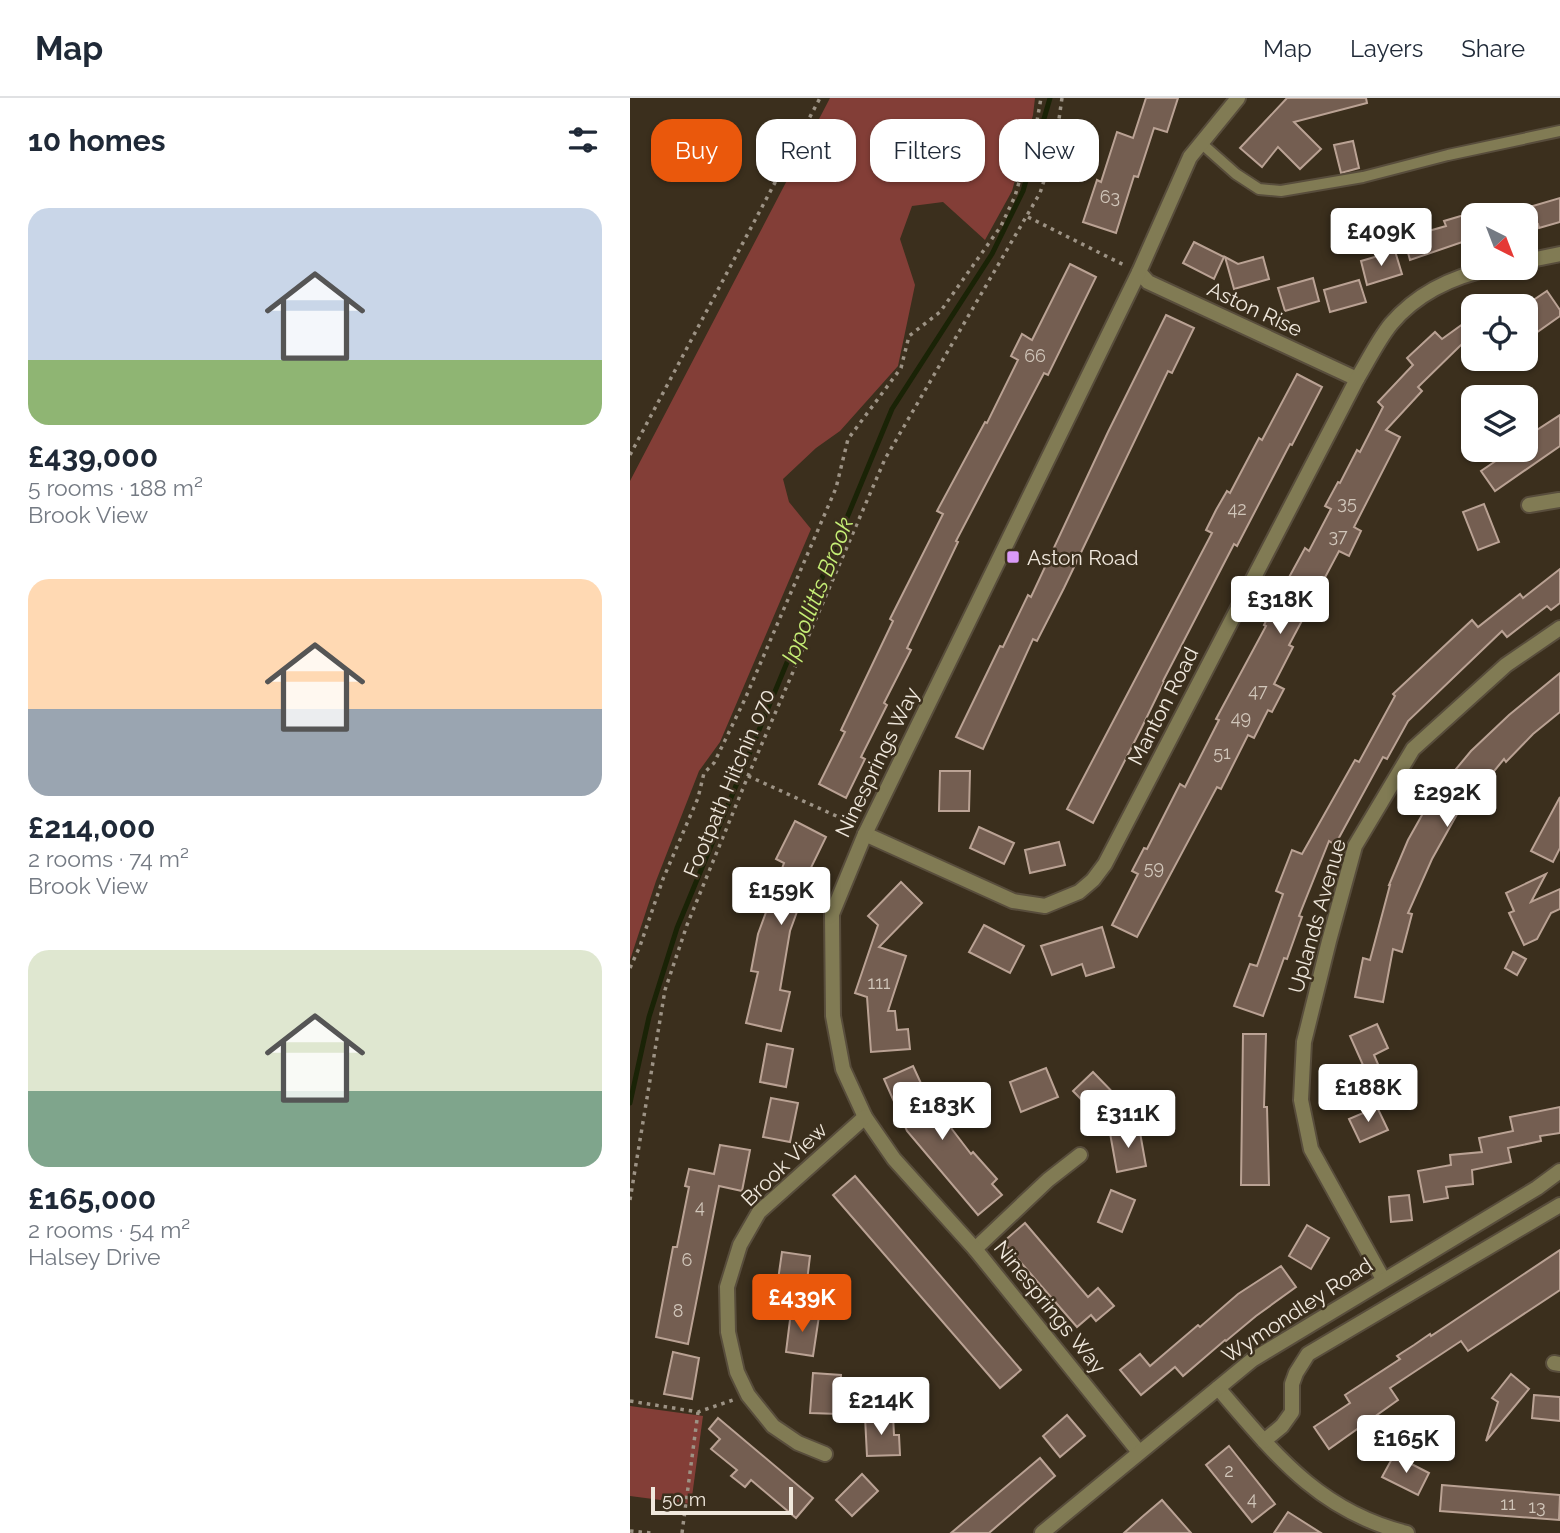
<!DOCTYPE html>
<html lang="en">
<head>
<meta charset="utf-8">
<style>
  body { margin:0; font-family:Raleway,sans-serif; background:#f6f6f7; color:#1f2937; height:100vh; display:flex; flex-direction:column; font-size:26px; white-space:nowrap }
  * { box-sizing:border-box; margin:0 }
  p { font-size:23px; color:#747a83 }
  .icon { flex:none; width:38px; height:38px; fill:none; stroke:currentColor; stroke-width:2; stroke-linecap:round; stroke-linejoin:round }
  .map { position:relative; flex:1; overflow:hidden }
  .side { display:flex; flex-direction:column; background:#fff; width:630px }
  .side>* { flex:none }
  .hud { position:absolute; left:21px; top:21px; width:665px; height:63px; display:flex; gap:14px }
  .needle { width:46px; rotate:138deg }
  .fabs { position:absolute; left:831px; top:105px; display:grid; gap:14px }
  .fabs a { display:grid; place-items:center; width:77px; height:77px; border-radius:14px; background:#fff; box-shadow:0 2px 5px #0004; font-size:35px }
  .scale { position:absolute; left:21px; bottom:18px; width:142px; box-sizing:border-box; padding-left:7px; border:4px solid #f0e8dd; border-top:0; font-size:19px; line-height:24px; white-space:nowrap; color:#f0e8dd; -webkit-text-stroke:5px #3b2f1d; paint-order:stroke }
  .price { position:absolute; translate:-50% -60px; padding:0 16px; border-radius:7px; background:#fff; color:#222; font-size:23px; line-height:46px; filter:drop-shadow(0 2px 4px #0008) }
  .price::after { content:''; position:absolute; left:50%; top:42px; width:21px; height:16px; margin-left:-10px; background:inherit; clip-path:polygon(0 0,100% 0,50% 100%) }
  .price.on { background:#ea580c; color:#fff }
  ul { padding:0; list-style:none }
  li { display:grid; align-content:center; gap:14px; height:371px; padding:0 28px }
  li span { display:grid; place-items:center; height:217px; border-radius:21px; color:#555 }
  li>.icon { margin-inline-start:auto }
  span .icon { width:126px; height:126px; fill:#fffc; stroke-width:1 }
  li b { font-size:30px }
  h2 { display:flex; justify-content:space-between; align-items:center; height:84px; padding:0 28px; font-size:30px }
  .tag { padding:0 24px; border-radius:21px; background:#fff; box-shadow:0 2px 5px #0004; font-size:24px; line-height:63px }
  .tag.on { background:#ea580c; color:#fff }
  header { display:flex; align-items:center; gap:42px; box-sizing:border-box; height:98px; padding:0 35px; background:#fff; border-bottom:2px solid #e0e1e3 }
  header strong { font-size:33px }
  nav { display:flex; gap:38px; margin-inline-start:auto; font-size:24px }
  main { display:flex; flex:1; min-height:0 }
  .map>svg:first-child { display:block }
  .green { fill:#833e37 }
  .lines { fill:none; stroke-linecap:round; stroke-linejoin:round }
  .stream { stroke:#1a2306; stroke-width:5 }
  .building { fill:#745e51; stroke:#baa294; stroke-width:2 }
  .service-casing { stroke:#584d3c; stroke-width:14 }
  .minor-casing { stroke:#584d3c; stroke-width:18 }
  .tertiary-casing { stroke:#584d3c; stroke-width:18 }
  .path { stroke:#9d9385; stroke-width:3.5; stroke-dasharray:3.5 5; stroke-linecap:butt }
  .service { stroke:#817b54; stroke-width:10 }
  .minor { stroke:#817b54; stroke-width:14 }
  .tertiary { stroke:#817b54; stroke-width:14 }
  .poi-dot { fill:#d99af7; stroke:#3b2f1d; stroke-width:2.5 }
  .labels { text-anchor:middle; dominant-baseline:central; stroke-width:5; stroke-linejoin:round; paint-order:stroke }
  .number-label { font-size:18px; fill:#d1c6ba }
  .street-label { font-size:21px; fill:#f0e8dd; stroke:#3b2f1d }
  .poi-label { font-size:21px; fill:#f0e8dd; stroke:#3b2f1d; text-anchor:start }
  .water-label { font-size:23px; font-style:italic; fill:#c6ef76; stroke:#3b2f1d }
</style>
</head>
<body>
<header>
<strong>Map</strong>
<nav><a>Map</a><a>Layers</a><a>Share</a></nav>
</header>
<main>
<section class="side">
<h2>10 homes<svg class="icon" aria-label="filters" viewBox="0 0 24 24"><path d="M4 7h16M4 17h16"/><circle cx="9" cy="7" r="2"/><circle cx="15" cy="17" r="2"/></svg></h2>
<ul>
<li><span style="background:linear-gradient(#c9d6e8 70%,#8fb573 0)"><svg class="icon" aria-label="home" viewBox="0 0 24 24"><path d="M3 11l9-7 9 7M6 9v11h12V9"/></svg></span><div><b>£439,000</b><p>5 rooms · 188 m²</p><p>Brook View</p></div></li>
<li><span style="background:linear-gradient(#ffd9b3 60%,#9aa5b1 0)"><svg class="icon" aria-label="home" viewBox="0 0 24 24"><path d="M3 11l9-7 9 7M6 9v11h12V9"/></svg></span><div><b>£214,000</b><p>2 rooms · 74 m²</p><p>Brook View</p></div></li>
<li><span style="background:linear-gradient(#dfe7d0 65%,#7fa58c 0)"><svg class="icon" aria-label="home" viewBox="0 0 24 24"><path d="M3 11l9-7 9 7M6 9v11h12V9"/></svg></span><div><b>£165,000</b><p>2 rooms · 54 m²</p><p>Halsey Drive</p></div></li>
</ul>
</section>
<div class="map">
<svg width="930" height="1435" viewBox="0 0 930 1435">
  <rect width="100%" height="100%" fill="#3b2f1d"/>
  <g class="green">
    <path d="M200,0H405L403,17L382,93L355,142L313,104L282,108L270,141L285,187L268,268L210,333L186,350L153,381L159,404L181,431L90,644L69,673L26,783L0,862V383Z"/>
    <path d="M0,1308L73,1318L61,1406L0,1398Z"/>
  </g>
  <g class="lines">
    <path class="stream" d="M0,1005L19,919L47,830L262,311L362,156L393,93L420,0"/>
  </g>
  <g class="building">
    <path d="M516,0H548L537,34L524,30L508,79L504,78L486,135L453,124L467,82L471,84L487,34L503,40Z"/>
    <path d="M657,0H736L737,5L664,24L691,51L670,71L648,49L632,69L610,50Z"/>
    <path d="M723,43L729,70L711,75L704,47Z"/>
    <path d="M930,100V124L909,130L908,126L896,130V110Z"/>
    <path d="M844,114V140L780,162L774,140L816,128L814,123Z"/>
    <path d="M564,144L594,159L584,181L553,165Z"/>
    <path d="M765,153L772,176L737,187L731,163Z"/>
    <path d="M595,159L608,166L633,159L639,181L604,191Z"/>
    <path d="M440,166L466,179L418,277L414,275L326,443L328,444L277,550L281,552L254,605L257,607L231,659L235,661L216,700L189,686L215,634L211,632L263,523L260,521L313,416L307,413L355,324L357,325L388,262L381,258L392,236L402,242Z"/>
    <path d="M683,180L689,203L655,213L648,190Z"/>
    <path d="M729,182L736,204L700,214L694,192Z"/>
    <path d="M917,193L930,212V218L896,242V207Z"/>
    <path d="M536,217L564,230L542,275L538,273L434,490L407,543L403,541L353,651L326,639L370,548L373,549L398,497L401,499L478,334Z"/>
    <path d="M844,218V258L834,244L788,289L792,293L756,332L770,339L724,429L731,433L719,458L709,453L659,547L663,549L644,586L654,591L642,614L638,612L624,640L618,637L591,691L587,689L507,839L482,827L508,776L502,773L514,750L517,751L550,686L555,689L589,622L586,621L636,528L634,527L645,505L675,450L679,453L701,411L695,408L708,384L710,385L727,352L730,354L753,309L748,304L783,267L777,260L805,234L812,241Z"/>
    <path d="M667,276L692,289L662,347L660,346L607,448L604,446L533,583L534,584L512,629L463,725L437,711L582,435L576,432L586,412L597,393L600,395L629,340L632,342Z"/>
    <path d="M930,317V348L865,393L851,373L882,352H896V339Z"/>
    <path d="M854,406L869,444L848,452L833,414Z"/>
    <path d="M930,471V505L921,512L917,508L877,539L872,533L778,623L757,661L753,659L705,747L699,743L669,818L672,819L657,861L654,860L633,918L604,908L620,866L627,868L653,796L646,793L662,752L672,756L725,662L729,664L765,598L763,596L842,522L848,529L890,496L893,500Z"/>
    <path d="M930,575V614L903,636L876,664L874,661L838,705L835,702L802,761L778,815L782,816L772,854L763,851L753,904L725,899L733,860L740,862L760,787H759L778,742L801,701L841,653L879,617Z"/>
    <path d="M310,673H340L339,713H309Z"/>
    <path d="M930,699V750L923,764L901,753Z"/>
    <path d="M165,723L196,739L172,788L176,789L160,833L150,892L160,894L151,933L116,925L128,874L121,873L128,836L154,765L146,761Z"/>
    <path d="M349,729L384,745L374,766L340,750Z"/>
    <path d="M429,744L435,767L400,775L395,752Z"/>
    <path d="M916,776L901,804L930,791V811L921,815L907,841L894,847L879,815L884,813L876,795Z"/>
    <path d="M271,784L292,805L249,849L276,858L258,913H265L267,932L278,931L280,951L241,954L237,899L225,895L248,827L238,818Z"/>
    <path d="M354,827L394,848L380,875L339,854Z"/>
    <path d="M472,829L484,869L456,878L452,866L422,877L411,848Z"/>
    <path d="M883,854L896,861L887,877L875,870Z"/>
    <path d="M747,926L758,950L744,957L757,987L728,1000L716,975L733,967L720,938Z"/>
    <path d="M613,936H636L634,1009H637L639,1087H611Z"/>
    <path d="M137,946L163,951L156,989L130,984Z"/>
    <path d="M283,968L305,1016L308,1013L341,1056L343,1054L367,1081L362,1086L372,1097L348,1117L277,1033L254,981Z"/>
    <path d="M416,970L428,999L391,1014L380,984Z"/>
    <path d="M463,974L494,1006L474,1025L443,993Z"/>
    <path d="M141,1000L168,1005L160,1044L133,1039Z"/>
    <path d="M747,1009L758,1032L730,1044L719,1021Z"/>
    <path d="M930,1009V1035L910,1038L911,1043L878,1050L881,1064L842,1072L843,1086L816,1089L818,1100L794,1104L788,1073L821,1067L820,1057L852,1054L849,1040L883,1033L880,1019Z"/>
    <path d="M509,1029L516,1068L487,1074L480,1035Z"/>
    <path d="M90,1047L120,1052L112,1093L89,1088L58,1246L26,1239L43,1149H47L59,1089L55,1088L59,1071L84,1076Z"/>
    <path d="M225,1078L391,1272L370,1290L203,1097Z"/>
    <path d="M481,1092L505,1102L492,1134L468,1124Z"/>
    <path d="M779,1097L782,1122L761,1124L759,1099Z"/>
    <path d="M395,1125L458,1199L468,1190L484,1208L466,1223L461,1217L447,1229L373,1144Z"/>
    <path d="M677,1127L699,1140L681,1171L659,1158Z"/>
    <path d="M930,1152V1192L838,1253L831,1243L760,1290L768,1302L699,1351L684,1329L720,1305L715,1297L770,1261L767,1258L784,1247L800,1236L801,1238Z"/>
    <path d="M152,1154L180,1158L175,1200L146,1196Z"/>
    <path d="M651,1168L666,1189L626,1218L596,1243L595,1242L553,1278L545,1269L511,1297L490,1272L510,1256L520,1268L568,1227L570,1229L608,1196Z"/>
    <path d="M161,1214L189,1218L183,1258L156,1254Z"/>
    <path d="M43,1254L69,1260L62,1301L34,1296Z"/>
    <path d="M183,1275L211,1277L209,1316L180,1315Z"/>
    <path d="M881,1276L899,1291L856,1343L868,1304L862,1300Z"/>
    <path d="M904,1297L930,1299V1323L902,1320Z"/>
    <path d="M263,1317L264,1337H269L270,1357L237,1358L235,1319Z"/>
    <path d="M437,1317L455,1338L430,1359L413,1338Z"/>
    <path d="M88,1320L183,1400L166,1420L121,1382L115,1389L101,1378L107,1372L81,1351L90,1341L79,1331Z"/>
    <path d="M599,1348L645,1406L622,1424L576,1367Z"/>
    <path d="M764,1357L799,1375L788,1397L752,1379Z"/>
    <path d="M410,1360L425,1378L359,1435H321Z"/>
    <path d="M232,1376L248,1393L222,1418L206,1402Z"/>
    <path d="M812,1387L930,1397L929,1422L810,1413Z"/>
    <path d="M532,1402L561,1435H494L512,1419Z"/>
    <path d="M658,1414L691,1435H644Z"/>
  </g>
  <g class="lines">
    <g class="service-casing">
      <path id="service" d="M571,45L606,76L629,91L651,93L733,79L818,57L930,33"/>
    </g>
    <g class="minor-casing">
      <g id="minor">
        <path d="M896,163L930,156"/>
        <path d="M509,174L518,184L727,281"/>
        <path d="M899,407L929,402"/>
        <path d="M235,736L383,803L415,808L449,794L463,782L475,766L727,281C738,263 748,242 761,226C788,194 824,178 863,170"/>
        <path d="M345,1151L418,1082L450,1057"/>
        <path d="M753,1181L681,1051L671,1002L674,944L699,843L725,748L783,651L876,567L930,530"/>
        <path d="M924,1265L930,1266"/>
        <path d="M588,1290C644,1355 688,1413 777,1435"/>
        <path d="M634,1343L652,1328L662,1314V1286L666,1275L678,1256L930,1107"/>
        <path d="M509,1354L345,1151L264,1061L235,1019L213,971L203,918L202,816L235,736L509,174L560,59L608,0"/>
        <path d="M195,1356L168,1345L143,1328L118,1297L107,1274L98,1234L97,1189L110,1147L129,1114L235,1019"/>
      </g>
    </g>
    <g class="tertiary-casing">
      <path id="tertiary" d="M412,1435L622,1262L907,1090L930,1073"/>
    </g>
    <g class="path">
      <path d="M398,119L494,167"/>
      <path d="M0,357L190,0"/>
      <path d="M118,678L224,726"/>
      <path d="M0,870L10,848L33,781L68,700L74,675L84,665L115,601L206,390L218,341L271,270L279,238L310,214L371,128L385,98L407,23L411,0"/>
      <path d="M0,1102L35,892L57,827L118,678L255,361L410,95L425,49L432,0"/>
      <path d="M0,1303L68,1314L103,1302"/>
      <path d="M0,1433L21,1435"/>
      <path d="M52,1435L68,1314"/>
    </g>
    <use href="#service" class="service"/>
    <use href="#minor" class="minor"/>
    <use href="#tertiary" class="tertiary"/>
  </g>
  <rect class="poi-dot" x="376" y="452" width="14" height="14" rx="3.5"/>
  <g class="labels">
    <g class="number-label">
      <text x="480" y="98">63</text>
      <text x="405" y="257">66</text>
      <text x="717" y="404">35</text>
      <text x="607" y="410">42</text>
      <text x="708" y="437">37</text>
      <text x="628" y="592">47</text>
      <text x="611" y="619">49</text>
      <text x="592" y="654">51</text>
      <text x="524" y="769">59</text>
      <text x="249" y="884">111</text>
      <text x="70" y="1108">4</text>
      <text x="57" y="1161">6</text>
      <text x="48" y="1212">8</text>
      <text x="599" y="1372">2</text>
      <text x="622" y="1400">4</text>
      <text x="878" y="1405">11</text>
      <text x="907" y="1408">13</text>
    </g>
    <g class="street-label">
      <text transform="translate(625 211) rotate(25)">Aston Rise</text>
      <text transform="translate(533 608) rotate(-63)">Manton Road</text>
      <text transform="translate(247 664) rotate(-64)">Ninesprings Way</text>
      <text transform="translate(99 685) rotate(-67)">Footpath Hitchin 070</text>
      <text transform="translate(687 818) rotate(-74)">Uplands Avenue</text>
      <text transform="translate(154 1066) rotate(-44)">Brook View</text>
      <text transform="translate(420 1209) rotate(51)">Ninesprings Way</text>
      <text transform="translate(667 1212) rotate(-33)">Wymondley Road</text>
    </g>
    <g class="poi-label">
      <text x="397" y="459">Aston Road</text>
    </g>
    <g class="water-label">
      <text transform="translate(187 492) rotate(-68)">Ippollitts Brook</text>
    </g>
  </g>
</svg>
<div class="fabs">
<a><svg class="needle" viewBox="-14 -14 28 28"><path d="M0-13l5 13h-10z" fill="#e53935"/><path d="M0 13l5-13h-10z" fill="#747a83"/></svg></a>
<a><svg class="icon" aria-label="locate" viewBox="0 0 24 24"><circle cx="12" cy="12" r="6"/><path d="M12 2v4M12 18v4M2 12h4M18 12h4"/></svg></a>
<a><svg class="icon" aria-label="layers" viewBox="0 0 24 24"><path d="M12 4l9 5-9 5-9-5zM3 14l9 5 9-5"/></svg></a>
</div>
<div class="scale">50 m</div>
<b class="price" style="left:751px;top:170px">£409K</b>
<b class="price" style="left:650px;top:538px">£318K</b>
<b class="price" style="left:817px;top:731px">£292K</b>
<b class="price" style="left:151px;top:829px">£159K</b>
<b class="price" style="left:738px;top:1026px">£188K</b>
<b class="price" style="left:312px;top:1044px">£183K</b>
<b class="price" style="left:498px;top:1052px">£311K</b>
<b class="price on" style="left:172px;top:1236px">£439K</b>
<b class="price" style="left:251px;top:1339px">£214K</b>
<b class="price" style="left:776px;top:1377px">£165K</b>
<div class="hud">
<a class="tag on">Buy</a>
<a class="tag">Rent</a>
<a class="tag">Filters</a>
<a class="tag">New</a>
</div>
</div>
</main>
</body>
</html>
